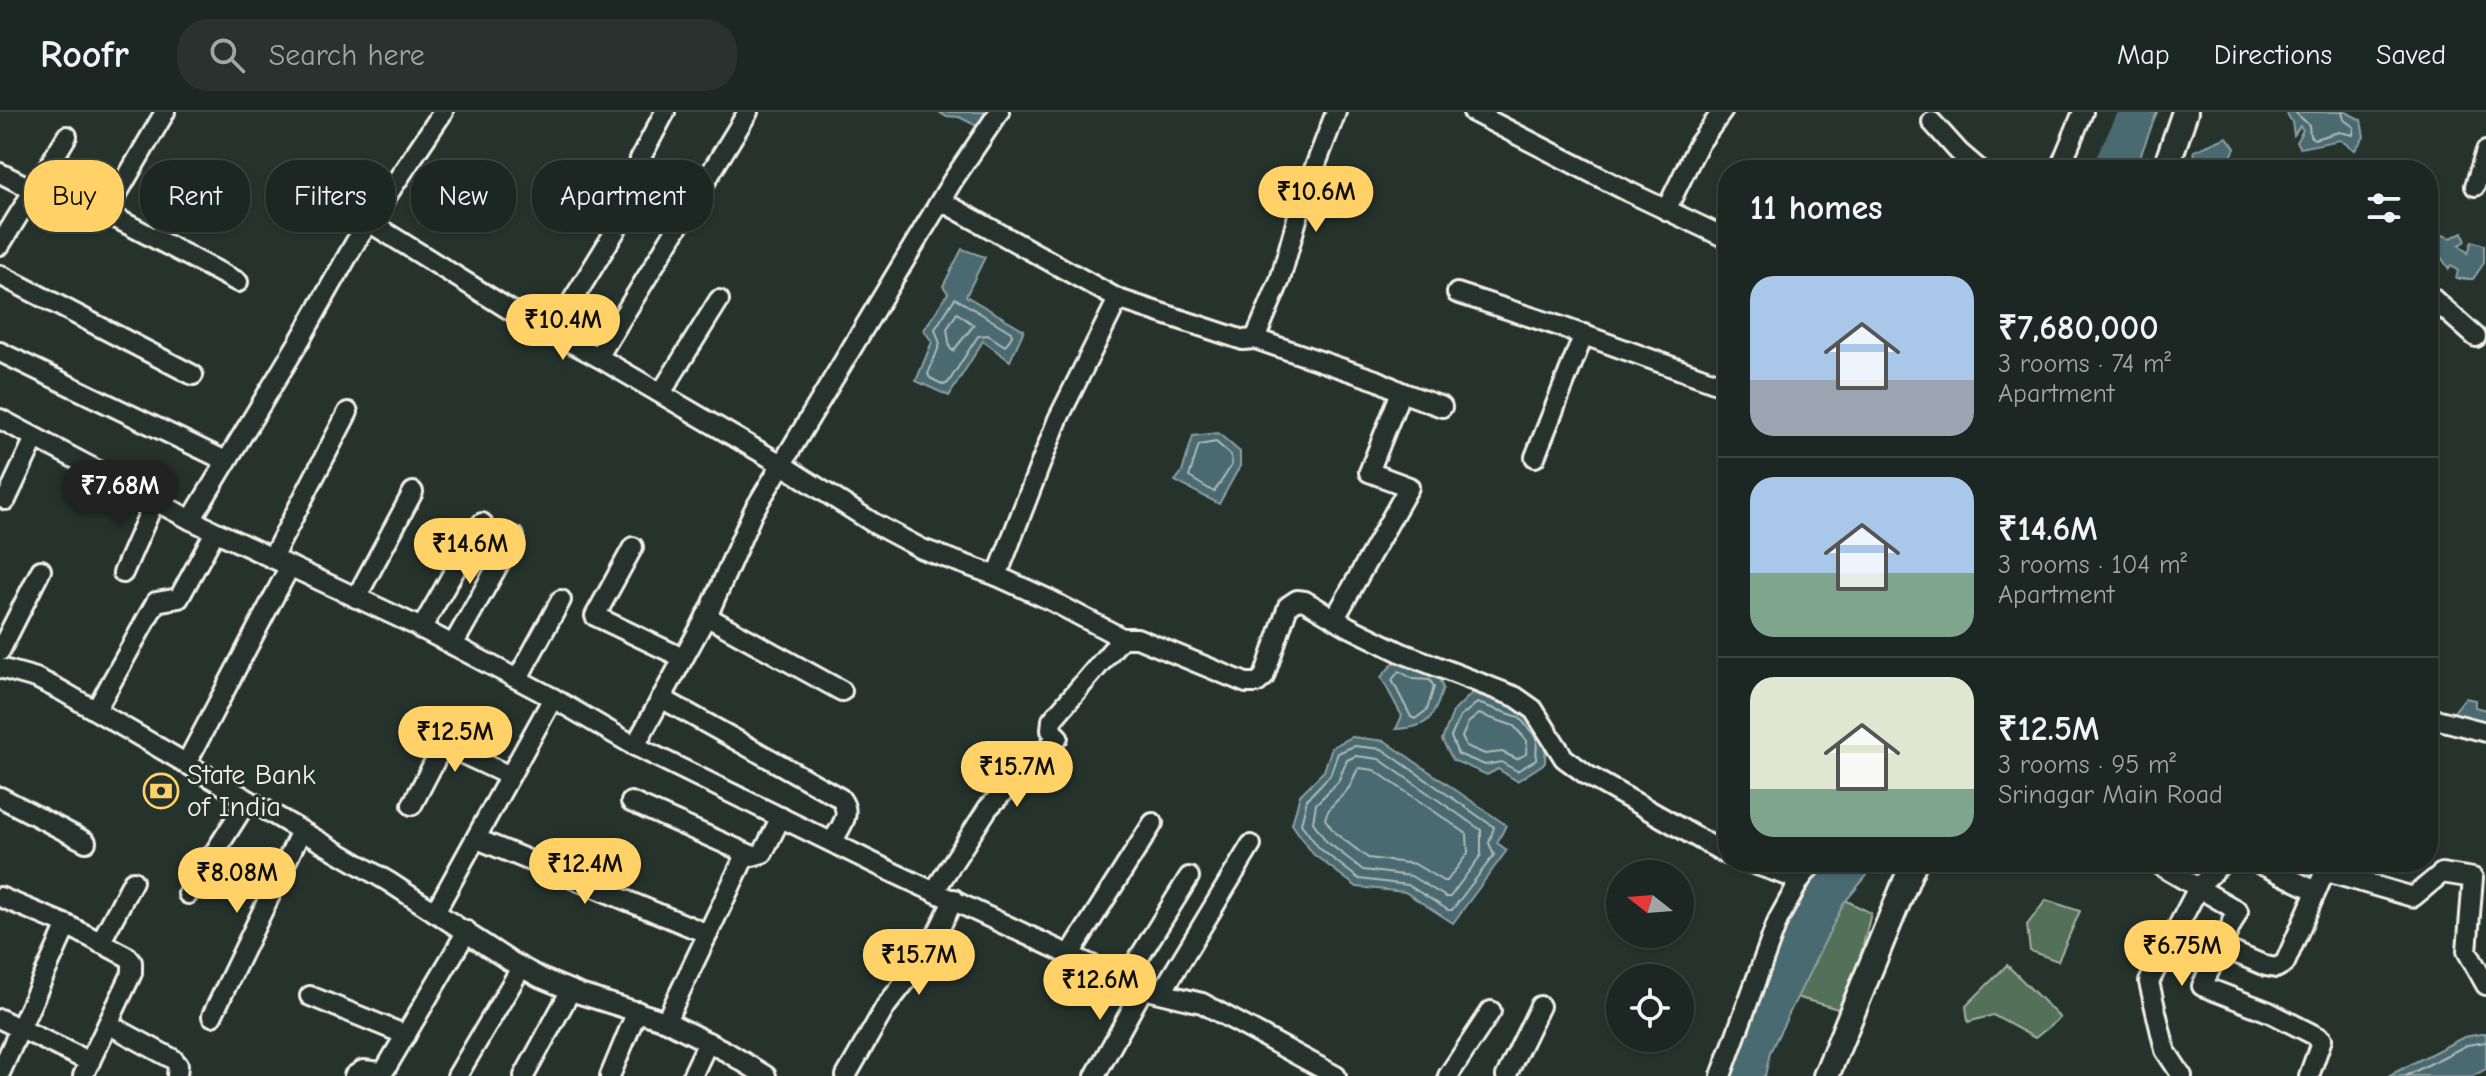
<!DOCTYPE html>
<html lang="en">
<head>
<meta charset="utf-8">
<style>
  body { margin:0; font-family:"Comic Neue",sans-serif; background:#29322f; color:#f1f3f6; height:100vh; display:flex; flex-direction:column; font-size:30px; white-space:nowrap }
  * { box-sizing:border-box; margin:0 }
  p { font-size:26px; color:#a0a5a5 }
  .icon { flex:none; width:44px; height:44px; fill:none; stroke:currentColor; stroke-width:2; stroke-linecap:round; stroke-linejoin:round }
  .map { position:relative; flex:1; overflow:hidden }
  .panel { position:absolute; left:1718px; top:48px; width:720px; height:712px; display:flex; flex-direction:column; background:#1c2622; border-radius:32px; box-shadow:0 2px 6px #0004,0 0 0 2px #3a4340 }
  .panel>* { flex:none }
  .guide { position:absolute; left:24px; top:48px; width:760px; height:72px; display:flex; gap:16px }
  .needle { width:52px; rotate:287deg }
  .buttons { position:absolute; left:1606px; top:748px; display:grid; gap:16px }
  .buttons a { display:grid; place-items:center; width:88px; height:88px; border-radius:50%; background:#1c2622; box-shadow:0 2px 6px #0004,0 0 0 2px #3a4340; font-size:40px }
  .price { position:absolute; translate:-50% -68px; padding:0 18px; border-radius:28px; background:#ffd166; color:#111; font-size:26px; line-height:52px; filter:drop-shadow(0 2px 4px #0008) }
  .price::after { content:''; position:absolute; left:50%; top:48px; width:24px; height:18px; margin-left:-12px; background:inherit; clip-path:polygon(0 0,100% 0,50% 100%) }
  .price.on { background:#222; color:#fff }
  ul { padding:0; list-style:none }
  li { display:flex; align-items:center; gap:24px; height:200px; padding:0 32px }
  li+li { border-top:2px solid #3a4340 }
  li span { display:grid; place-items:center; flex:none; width:224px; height:160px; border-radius:24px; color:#555 }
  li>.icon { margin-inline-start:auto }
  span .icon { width:96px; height:96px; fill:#fffc; stroke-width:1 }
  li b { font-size:34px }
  h2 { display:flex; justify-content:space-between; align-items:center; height:96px; padding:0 32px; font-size:34px }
  .chip { padding:0 28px; border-radius:32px; background:#1c2622; box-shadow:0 2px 6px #0004,0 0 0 2px #3a4340; font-size:28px; line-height:72px }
  .chip.on { background:#ffd166; color:#111 }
  header { display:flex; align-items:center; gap:48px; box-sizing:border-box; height:112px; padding:0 40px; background:#1c2622; border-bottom:2px solid #3a4340 }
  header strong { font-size:38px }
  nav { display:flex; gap:44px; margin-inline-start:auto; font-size:28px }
  .search { width:560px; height:72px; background:#29322f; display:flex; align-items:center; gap:20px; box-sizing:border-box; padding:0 28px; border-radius:32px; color:#a0a5a5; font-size:30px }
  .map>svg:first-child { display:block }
  .green { fill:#537158; stroke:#a4b1a0; stroke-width:2 }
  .water { fill:#496a70; stroke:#8da0a0; stroke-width:2 }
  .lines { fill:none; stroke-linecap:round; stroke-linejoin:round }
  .shore { stroke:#b0bbb8; stroke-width:2 }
  .canal { stroke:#496a70; stroke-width:16 }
  .river { stroke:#496a70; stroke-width:28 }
  .minor-casing { stroke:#f4f1e8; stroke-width:24 }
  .secondary-casing { stroke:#f4f1e8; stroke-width:30 }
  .minor { stroke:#26332d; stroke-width:18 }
  .secondary { stroke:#26332d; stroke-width:24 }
  .labels { text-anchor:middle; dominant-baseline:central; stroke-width:6; stroke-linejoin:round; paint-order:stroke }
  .poi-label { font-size:28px; fill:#f4f1e8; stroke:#26332d; text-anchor:start }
</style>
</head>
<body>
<header>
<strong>Roofr</strong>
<div class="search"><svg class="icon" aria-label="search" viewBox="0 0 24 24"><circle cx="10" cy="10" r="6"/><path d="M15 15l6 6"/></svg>Search here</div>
<nav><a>Map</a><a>Directions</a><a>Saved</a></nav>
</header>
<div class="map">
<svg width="2486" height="964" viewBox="0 0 2486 964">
  <rect width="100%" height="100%" fill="#26332d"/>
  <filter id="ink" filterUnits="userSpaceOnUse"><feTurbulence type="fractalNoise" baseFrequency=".0125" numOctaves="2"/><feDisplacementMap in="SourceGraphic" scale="16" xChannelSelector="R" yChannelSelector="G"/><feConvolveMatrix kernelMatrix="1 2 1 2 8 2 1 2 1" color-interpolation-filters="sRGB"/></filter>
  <g filter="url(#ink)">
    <g class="green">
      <path d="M1841,786L1871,801L1859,850L1838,897L1796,885Z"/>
      <path d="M2046,788L2080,799L2058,849L2030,839L2027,813Z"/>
      <path d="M2007,853L2060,906L2035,926L1993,903L1968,910L1966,894Z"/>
    </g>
    <g class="water">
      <path d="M939,0H994L981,16L959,5L945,4Z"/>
      <path d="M2126,0H2157L2135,58H2102Z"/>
      <path d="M2286,0H2346L2361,8L2364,25L2355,38L2340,28L2300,36L2296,30L2303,18L2300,14L2294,23L2292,10Z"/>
      <path d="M2227,25L2235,36L2227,54L2228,58L2197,56L2194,39Z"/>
      <path d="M2463,120L2466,129L2459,133L2468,141L2472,129L2484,133V151L2473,167H2456L2458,159L2451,154L2449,157L2439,142L2433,140L2437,121L2451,126Z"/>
      <path d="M962,137L985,145L966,184L1024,218L1010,249L983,229L949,284L916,269L932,230L924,218L948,181L943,174Z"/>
      <path d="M1218,321L1240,340V354L1219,392L1175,369L1182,360L1193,324Z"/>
      <path d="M1397,547L1415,559H1436L1443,576C1433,606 1430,616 1396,617L1402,604L1381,565Z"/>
      <path d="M1472,581L1524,598L1546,622L1545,651L1517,669L1498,657L1487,663L1453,648L1442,628L1453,600Z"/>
      <path d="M2465,586L2475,588V595L2486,598V619L2454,609L2453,601Z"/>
      <path d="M1352,625L1385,629L1506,713L1497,731L1507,738L1453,811L1405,780L1357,775L1313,742L1292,712L1300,683L1324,659L1332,635Z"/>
      <path d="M1845,750H1878L1844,791L1770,940L1765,964H1745L1759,934L1765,907L1784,853Z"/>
      <path d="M2481,922H2486V957L2473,964H2388L2464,925Z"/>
    </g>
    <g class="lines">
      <g class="shore">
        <path d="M2295,0L2309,13L2310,24L2314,27L2339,20L2353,23L2354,15L2344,8L2342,0"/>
        <path d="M955,186L1011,220L1012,224L1005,234L988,223L978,224L948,271L944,273L930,266L928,262L940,232L935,217Z"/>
        <path d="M957,201L974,213L953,239L950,236L947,217Z"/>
        <path d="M1216,330L1231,343L1232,353L1214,380L1189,365L1199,333Z"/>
        <path d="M1399,559L1413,567L1430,568L1434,575L1427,598L1415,607L1411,605L1392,568Z"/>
        <path d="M1477,591L1519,605L1537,626L1536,648L1517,659L1501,650L1485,653L1458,642L1451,625L1460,605Z"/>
        <path d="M1479,602L1514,614L1527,629L1526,642L1517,647L1502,640L1485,642L1466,634L1462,625L1468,611Z"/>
        <path d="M1354,634L1382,637L1494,715L1489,731L1494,743L1452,798H1448L1408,773L1359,767L1319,736L1301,712L1307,687L1330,663L1338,641Z"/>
        <path d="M1356,644L1379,647L1481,718V743L1450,785H1446L1411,764L1363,758L1326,729L1313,710L1316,692L1338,670L1347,648Z"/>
        <path d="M1359,656L1374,658L1467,722L1468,741L1447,769H1443L1415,752L1368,746L1335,721L1325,707C1328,692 1342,687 1350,674C1354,667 1354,662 1359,656Z"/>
        <path d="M2406,964L2467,933L2486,930"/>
      </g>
      <path class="canal" d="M2099,58L2127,0"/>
      <path class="river" d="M1748,964L1772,870L1825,770L1841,750"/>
      <g class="minor-casing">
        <g id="minor">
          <path d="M1473,0L1629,80L1728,127"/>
          <path d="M1932,10L1959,40L1980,58"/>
          <path d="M2059,58L2083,0"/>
          <path d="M0,61L34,78L67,24"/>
          <path d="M2475,74L2486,39"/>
          <path d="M941,89L1118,187L1243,228L1255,227L1379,269L1401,280L1442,295"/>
          <path d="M1666,98L1698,33L1722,0"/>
          <path d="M106,101L238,170"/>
          <path d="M369,110L515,201L598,245L781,352L875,412L922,437L997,464L1050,488L1122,526H1137L1246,571H1257L1264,565L1288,494L1297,488L1305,489L1349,515L1402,541L1516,585L1533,597L1564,646L1587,663L1728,743"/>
          <path d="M0,133L34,78C54,88 85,113 106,101L165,0"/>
          <path d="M0,163L193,263"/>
          <path d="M1457,181L1562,215L1728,275"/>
          <path d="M2431,185L2476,225"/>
          <path d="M553,220L624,105L633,88L640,47L665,0"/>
          <path d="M1255,227L1280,168L1303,86L1336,0"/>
          <path d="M0,240L226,349"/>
          <path d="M598,245L748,0"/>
          <path d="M661,281L719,188"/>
          <path d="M0,307L191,408L413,512L553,586"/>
          <path d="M1535,345L1584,222"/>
          <path d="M6,388L35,326"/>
          <path d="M191,408L300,228L355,131L443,0"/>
          <path d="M633,435L595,504L683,546"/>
          <path d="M272,446L348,300"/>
          <path d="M123,461L155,388"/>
          <path d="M997,464L1058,307L1118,187"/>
          <path d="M356,486L413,380"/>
          <path d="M706,504L842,579"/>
          <path d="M1335,506L1409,375L1369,360L1401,280"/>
          <path d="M421,517L482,411"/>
          <path d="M453,533L514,425"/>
          <path d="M0,539L41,458"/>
          <path d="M0,556L36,566L62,579L389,770L508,848L541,866L580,882L666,909L727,940L766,964"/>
          <path d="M518,566L561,488"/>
          <path d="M661,586L840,686C853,702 841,714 832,730"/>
          <path d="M96,598L156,490L179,486L215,420"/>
          <path d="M2428,605L2486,620"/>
          <path d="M635,634L710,498L753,400L953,68L999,0"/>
          <path d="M186,652L290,454"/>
          <path d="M0,685L86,730"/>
          <path d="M631,690L753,744L763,741L781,705"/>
          <path d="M412,693L439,641L450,636L510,664"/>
          <path d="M477,727L708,822"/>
          <path d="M1748,750L1800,768"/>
          <path d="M2154,750L2238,799L2202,874L2269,900L2322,927L2309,964"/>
          <path d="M2256,750L2316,779"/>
          <path d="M2324,759L2413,785L2442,761L2473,766L2467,839L2486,873"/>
          <path d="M935,778L988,696L1058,625L1051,618L1052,608L1122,526"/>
          <path d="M188,782L248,688"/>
          <path d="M0,785L67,813L128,845L132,850V861L83,964"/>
          <path d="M435,800L553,586L635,634L894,761L1143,877L1202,891L1336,964"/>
          <path d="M100,831L133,769"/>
          <path d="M2221,835L2266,854L2276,856L2285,851L2329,750"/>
          <path d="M1070,842L1153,711"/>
          <path d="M1125,868L1189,765"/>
          <path d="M1162,880L1251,733"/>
          <path d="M310,884L406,923"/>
          <path d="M212,904L301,719"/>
          <path d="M0,907L90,950"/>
          <path d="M666,909L746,742"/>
          <path d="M108,912L173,947L178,953L177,964"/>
          <path d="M0,961L67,813"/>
          <path d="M354,964L363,958L382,960L386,956L467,819"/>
          <path d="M457,964L521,856"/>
          <path d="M524,964L571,878"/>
          <path d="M610,964L637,899"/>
          <path d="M692,964L708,930"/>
          <path d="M846,964L886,894L926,844L954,787"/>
          <path d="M1095,964L1143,877"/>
          <path d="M1448,964L1491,899"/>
          <path d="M1506,964L1540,894"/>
          <path d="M1721,964L1778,808L1800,768L1814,750"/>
          <path d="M2182,964L2165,938L2149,870L2199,774L2223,750"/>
        </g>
      </g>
      <g class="secondary-casing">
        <g id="secondary">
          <path d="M2165,58L2185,0"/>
          <path d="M1826,964L1914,750"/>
        </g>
      </g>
      <use href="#minor" class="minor"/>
      <use href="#secondary" class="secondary"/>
    </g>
  </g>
  <defs>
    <g id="bank-ring" transform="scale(1.8)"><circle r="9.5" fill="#26332d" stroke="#ffd166" stroke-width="1.5"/><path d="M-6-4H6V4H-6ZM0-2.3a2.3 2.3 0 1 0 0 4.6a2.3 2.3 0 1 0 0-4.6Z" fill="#ffd166"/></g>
  </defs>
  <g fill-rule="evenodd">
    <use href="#bank-ring" x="161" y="679"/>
  </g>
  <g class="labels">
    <g class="poi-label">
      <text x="187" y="663">State Bank<tspan x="187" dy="32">of India</tspan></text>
    </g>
  </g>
</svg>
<div class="buttons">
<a><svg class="needle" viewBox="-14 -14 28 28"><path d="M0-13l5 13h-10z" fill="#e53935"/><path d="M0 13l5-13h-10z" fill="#a0a5a5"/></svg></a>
<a><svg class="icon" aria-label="locate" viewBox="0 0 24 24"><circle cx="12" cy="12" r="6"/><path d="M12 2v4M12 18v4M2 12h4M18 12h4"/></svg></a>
</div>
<b class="price" style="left:1316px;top:122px">₹10.6M</b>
<b class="price" style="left:563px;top:250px">₹10.4M</b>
<b class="price on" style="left:120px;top:416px">₹7.68M</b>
<b class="price" style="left:470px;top:474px">₹14.6M</b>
<b class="price" style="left:455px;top:662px">₹12.5M</b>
<b class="price" style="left:1017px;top:697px">₹15.7M</b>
<b class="price" style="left:585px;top:794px">₹12.4M</b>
<b class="price" style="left:237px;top:803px">₹8.08M</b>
<b class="price" style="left:2182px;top:876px">₹6.75M</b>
<b class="price" style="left:919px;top:885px">₹15.7M</b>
<b class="price" style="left:1100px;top:910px">₹12.6M</b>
<div class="guide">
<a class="chip on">Buy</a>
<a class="chip">Rent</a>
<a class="chip">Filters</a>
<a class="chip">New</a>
<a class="chip">Apartment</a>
</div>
<section class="panel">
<h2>11 homes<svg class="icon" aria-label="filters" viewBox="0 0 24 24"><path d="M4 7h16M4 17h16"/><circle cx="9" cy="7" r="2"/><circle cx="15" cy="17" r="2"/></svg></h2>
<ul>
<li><span style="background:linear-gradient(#a9c7e8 65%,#9aa5b1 0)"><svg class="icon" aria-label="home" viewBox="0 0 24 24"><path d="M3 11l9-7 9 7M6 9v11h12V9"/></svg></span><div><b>₹7,680,000</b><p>3 rooms · 74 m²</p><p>Apartment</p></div></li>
<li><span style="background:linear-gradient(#a9c7e8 60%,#7fa58c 0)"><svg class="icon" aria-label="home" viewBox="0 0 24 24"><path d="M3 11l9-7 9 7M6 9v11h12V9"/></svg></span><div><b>₹14.6M</b><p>3 rooms · 104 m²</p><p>Apartment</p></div></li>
<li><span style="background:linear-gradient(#dfe7d0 70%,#7fa58c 0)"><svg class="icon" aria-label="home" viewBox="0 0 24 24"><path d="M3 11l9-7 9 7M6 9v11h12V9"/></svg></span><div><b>₹12.5M</b><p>3 rooms · 95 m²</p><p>Srinagar Main Road</p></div></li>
</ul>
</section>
</div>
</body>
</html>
